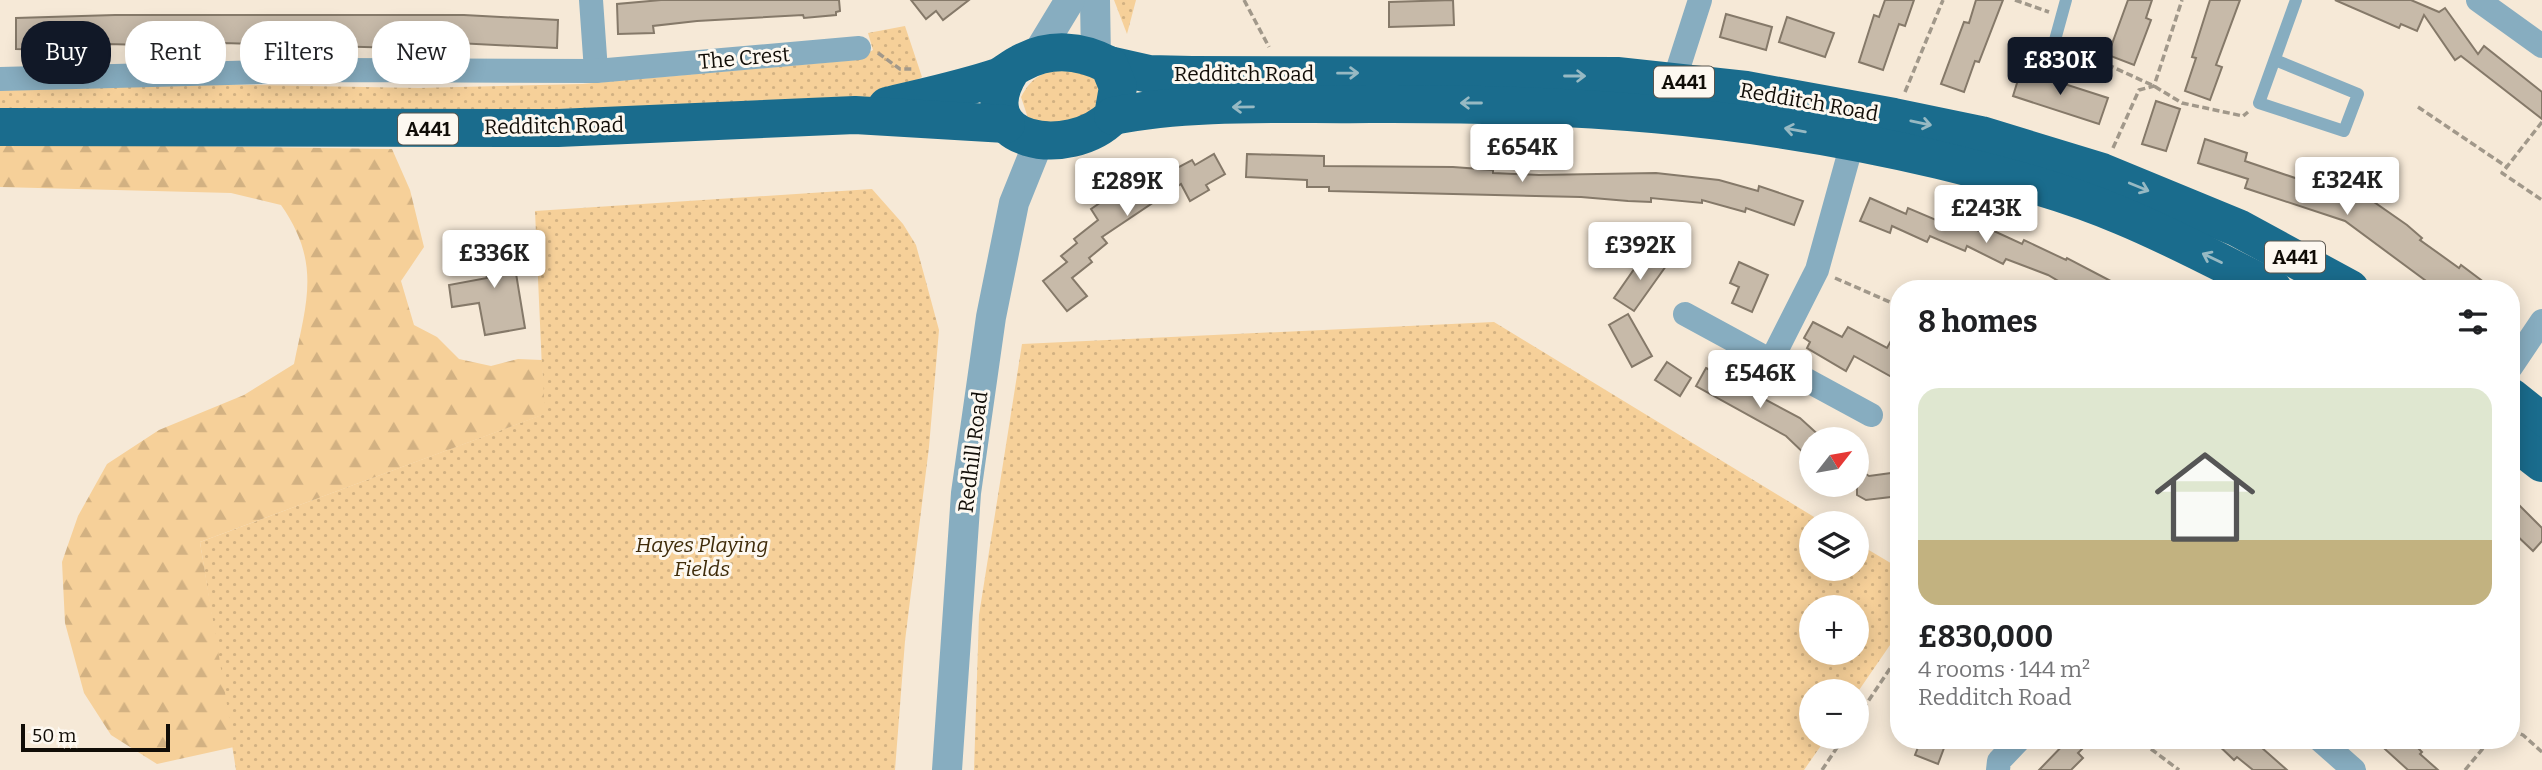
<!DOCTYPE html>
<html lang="en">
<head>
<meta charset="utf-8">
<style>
  body { margin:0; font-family:Bitter,serif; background:#f2f2f2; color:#202124; height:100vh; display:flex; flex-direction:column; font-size:26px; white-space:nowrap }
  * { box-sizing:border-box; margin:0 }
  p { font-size:23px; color:#757577 }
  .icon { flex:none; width:38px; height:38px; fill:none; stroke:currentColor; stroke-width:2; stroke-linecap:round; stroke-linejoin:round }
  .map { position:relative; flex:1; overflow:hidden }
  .panel { position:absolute; left:1890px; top:280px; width:630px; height:469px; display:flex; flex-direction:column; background:#fff; border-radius:28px; box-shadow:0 4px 18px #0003 }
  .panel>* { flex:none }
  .banner { position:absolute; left:21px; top:21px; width:665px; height:63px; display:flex; gap:14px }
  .needle { width:46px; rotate:59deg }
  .buttons { position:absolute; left:1799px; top:427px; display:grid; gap:14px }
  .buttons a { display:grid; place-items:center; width:70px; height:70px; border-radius:50%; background:#fff; box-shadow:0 4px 18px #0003; font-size:35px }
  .scale { position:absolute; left:21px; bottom:18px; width:149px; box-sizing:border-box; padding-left:7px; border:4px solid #110d07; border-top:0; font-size:19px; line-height:24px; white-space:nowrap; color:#110d07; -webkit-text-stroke:5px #fdf8f0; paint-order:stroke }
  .price { position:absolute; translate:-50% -60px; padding:0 16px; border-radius:7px; background:#fff; color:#222; font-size:23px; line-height:46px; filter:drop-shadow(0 2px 4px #0008) }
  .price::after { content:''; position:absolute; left:50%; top:42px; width:21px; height:16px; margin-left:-10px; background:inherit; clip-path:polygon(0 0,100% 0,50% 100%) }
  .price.selected { background:#111827; color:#fff }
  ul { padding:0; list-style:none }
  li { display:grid; align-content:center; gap:14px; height:371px; padding:0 28px }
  li span { display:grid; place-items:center; height:217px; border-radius:21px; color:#555 }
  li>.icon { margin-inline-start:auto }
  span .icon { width:126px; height:126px; fill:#fffc; stroke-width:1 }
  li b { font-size:30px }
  h2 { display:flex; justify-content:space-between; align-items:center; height:84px; padding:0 28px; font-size:30px }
  .tag { padding:0 24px; border-radius:28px; background:#fff; box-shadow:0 4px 18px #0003; font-size:24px; line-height:63px }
  .tag.selected { background:#111827; color:#fff }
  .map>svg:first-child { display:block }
  .green { fill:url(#green-dots); fill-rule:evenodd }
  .forest { fill:url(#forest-firs) }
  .building { fill:#c7baa9; stroke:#857969; stroke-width:2 }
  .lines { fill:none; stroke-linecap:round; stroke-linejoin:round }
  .path { stroke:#a1988a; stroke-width:3.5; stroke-dasharray:7 3.5; stroke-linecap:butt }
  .service { stroke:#87adc0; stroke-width:12 }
  .minor { stroke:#87adc0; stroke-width:24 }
  .tertiary { stroke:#87adc0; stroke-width:30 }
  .trunk { stroke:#1a6c8d; stroke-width:38 }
  .oneway { stroke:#97b9c3 }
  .labels { text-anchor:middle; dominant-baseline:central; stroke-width:6; stroke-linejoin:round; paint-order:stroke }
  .shield { fill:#fdf8f0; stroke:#58544d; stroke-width:2 }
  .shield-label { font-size:19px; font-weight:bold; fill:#110d07 }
  .street-label { font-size:21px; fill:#110d07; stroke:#fdf8f0 }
  .park-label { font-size:21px; font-style:italic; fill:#3f2b09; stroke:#fdf8f0 }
</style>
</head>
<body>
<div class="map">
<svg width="2542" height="770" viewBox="0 0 2542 770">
  <defs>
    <pattern id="green-dots" width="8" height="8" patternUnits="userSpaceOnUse" patternTransform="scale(1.75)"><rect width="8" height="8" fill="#f6d099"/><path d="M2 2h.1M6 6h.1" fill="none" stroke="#d2b182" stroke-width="1.8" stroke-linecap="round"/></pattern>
    <pattern id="forest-firs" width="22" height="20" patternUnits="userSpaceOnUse" patternTransform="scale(1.75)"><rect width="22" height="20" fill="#f6d099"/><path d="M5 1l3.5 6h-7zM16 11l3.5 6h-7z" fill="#d2b182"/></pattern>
  </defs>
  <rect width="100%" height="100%" fill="#f6e9d7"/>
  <g class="green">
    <path d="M1114,0H1136L1127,34Z"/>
    <path d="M905,26L922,77L885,96L862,104L0,118V86L206,84L419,88L582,84L855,60L873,50L868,33Z"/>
    <path d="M1065,68L1099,76L1104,101L1067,128L1028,118L1021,97C1032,76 1043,72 1065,68Z"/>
    <path d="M872,189L903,224L916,245L939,330L929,447L905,641L895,770H236L200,542L544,414L535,211Z"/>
    <path d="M1494,322L1824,523H1811V569H1857V543L1899,568V632L1857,693L1811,691V737H1827L1804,770H974L979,615L1022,344ZM1857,607V653H1811V607Z"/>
  </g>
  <path class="forest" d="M0,143L392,149L410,190L424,247L401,281L414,325L437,337L459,359L491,366L518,359L542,360L545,414L200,542L234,747L157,764L111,735L84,693L65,623L62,562L78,516L107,464L159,430L244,395L294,364C307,301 321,262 281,205L231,193L0,187Z"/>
  <g class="building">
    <path d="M661,0H839L840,11L836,12V15L804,18L803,15L697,21L653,26L654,33L618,34L617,4Z"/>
    <path d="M911,0H969L943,20L936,11L926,19Z"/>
    <path d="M1453,0L1454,25L1389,27V2Z"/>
    <path d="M1885,0H1914L1905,26L1899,24L1883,70L1859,62L1874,15L1879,17Z"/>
    <path d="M1976,0H2003L1979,62L1975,61L1964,92L1941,84L1964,22L1969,23Z"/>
    <path d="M2128,0H2152L2146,18L2151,20L2134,65L2108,55Z"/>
    <path d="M2210,0H2240L2216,65L2222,67L2210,100L2185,91L2196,58L2192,57Z"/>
    <path d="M2335,0H2411L2439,12L2445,8L2478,54L2484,46L2542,92V119L2461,56L2455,60L2424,15L2417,31L2401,24L2399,28Z"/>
    <path d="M1726,14L1772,27L1766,50L1720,37Z"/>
    <path d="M115,15H464L558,20L557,48L457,43L456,46L400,45V48L223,43V47L107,44V47L52,45V50L16,49V18Z"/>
    <path d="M1787,17L1834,33L1825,57L1779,42Z"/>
    <path d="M2021,70L2108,98L2099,124L2013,96Z"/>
    <path d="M2156,101L2180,109L2166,151L2142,144Z"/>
    <path d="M2205,139L2247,153L2245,161L2357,199L2361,193L2407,225L2422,238L2420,240L2459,268L2461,265L2493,289H2437L2345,221L2245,188L2248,179L2198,163Z"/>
    <path d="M1214,154L1225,174L1206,185L1209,190L1190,201L1181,184L1102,237L1107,243L1089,258L1092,262L1072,278L1087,296L1067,311L1043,281L1067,262L1061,256L1077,243L1074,239L1098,220L1091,209L1157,164L1164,175L1192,160L1195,165Z"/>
    <path d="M1247,154L1324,156V166L1453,167L1493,170V173L1539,175L1656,173L1719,180L1758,191L1759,186L1803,201L1794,225L1746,208L1745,212L1702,200V203L1651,198V202L1628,201L1581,197L1329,191V187H1307V180L1246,177Z"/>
    <path d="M1870,198L1906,214L1908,208L1943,223L1946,216L1981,232L1983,226L2022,244L2024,240L2066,260L2067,258L2126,289H2072L2048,275L2006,259L2003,264L1967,246L1965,251L1930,236L1927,242L1892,226L1890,233L1860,221Z"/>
    <path d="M510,237L525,328L485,335L479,303L452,307L449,285L487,278L481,241Z"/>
    <path d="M1646,252L1666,266L1634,311L1614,298Z"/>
    <path d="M1739,262L1768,275L1752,312L1732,303L1739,287L1730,283Z"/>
    <path d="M1628,314L1652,356L1632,367L1609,325Z"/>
    <path d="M1813,322L1842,337L1848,327L1887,348L1899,326V381L1854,356L1846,371L1807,348L1810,342L1804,338Z"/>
    <path d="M1667,362L1691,378L1680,396L1655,380Z"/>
    <path d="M1706,368L1800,418L1823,439H1811V460L1786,436L1696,386Z"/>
    <path d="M1857,468L1869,476L1899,472V496L1866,500L1857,495Z"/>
    <path d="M2511,497L2542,528V541L2533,551L2511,530Z"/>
    <path d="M1921,740H1947L1938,764L1915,755Z"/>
    <path d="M2068,740H2091L2078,753L2083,758L2071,770H2039Z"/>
    <path d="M2213,740H2253L2287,770H2253L2237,757L2234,760Z"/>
    <path d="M2375,740H2410L2422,752L2420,754L2438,770H2408Z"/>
  </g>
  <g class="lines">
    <g class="path">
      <path d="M1244,0L1269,47"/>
      <path d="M2015,0L2049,12"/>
      <path d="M2069,47L2154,86L2182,103L2243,116L2248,112"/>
      <path d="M878,53L900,69H914"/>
      <path d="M1905,92L1943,0"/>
      <path d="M2418,107L2507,167"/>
      <path d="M2542,122L2502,173L2542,200"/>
      <path d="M2113,148L2139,90L2154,86L2182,0"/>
      <path d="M1835,278L1899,306"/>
      <path d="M1857,718L1899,655"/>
      <path d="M2511,730L2523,735L2542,752"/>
      <path d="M2151,749L2179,770"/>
      <path d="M1822,770L1844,737"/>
      <path d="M2465,770L2490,740"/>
    </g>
    <g class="service">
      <path d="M2055,40L2066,0"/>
      <path d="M2275,60L2358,94L2344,131L2259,103L2296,0"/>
    </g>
    <g class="minor">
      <path d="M591,0L596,71"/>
      <path d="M2478,0L2542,46"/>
      <path d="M0,79L341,70L596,71L859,48"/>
      <path d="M1674,81L1700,0"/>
      <path d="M1685,314L1871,415"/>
      <path d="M1772,359L1817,270L1853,140"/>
      <path d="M2511,367L2542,321"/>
      <path d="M2320,740L2354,770"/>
      <path d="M1998,770L1999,761L2019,740"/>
    </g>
    <g class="tertiary">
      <path d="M1095,0L1096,58"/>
      <path d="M1036,56L1070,0"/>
      <path d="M947,770L966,493L991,317L1014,203L1039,141"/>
    </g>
    <g class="trunk">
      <path d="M1109,65L1149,74L1192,75L1617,76L1746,90L1894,117L1981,135L2102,172L2238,228L2350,289"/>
      <path d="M887,106C924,97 962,89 998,77C1006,73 1013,67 1021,63C1050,47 1081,50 1109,65L1118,87L1113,116C1069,161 965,143 1011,70"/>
      <path d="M1113,116C1192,100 1289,105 1370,104C1567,103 1746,114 1939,160C2000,175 2064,191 2122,216C2173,237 2223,264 2273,289"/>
      <path d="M0,127L558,128L855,115L1006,124"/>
      <path d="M2511,397L2542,422"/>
      <path d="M2511,439L2542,463"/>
    </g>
  </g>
  <defs><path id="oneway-shaft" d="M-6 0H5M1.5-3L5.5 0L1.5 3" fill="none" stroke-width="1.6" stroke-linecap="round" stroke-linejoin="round" transform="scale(1.75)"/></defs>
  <g class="oneway">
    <use href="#oneway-shaft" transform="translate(1348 73) rotate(-1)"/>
    <use href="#oneway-shaft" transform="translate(1575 76)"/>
    <use href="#oneway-shaft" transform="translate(1471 103) rotate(180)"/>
    <use href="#oneway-shaft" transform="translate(1243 107) rotate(179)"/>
    <use href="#oneway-shaft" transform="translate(1921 123) rotate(12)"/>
    <use href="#oneway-shaft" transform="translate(1795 130) rotate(-170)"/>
    <use href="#oneway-shaft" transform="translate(2139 187) rotate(22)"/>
    <use href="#oneway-shaft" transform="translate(2212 258) rotate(-154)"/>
  </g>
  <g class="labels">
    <g class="shield">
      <rect x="1654" y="66.5" width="60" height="31" rx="5"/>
      <rect x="398" y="113.5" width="60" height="31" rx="5"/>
      <rect x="2265" y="241.5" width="60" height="31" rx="5"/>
    </g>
    <g class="shield-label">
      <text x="1684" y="82">A441</text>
      <text x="428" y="129">A441</text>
      <text x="2295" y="257">A441</text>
    </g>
    <g class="street-label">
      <text transform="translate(744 58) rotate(-5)">The Crest</text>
      <text x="1244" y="74">Redditch Road</text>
      <text transform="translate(1809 102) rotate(10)">Redditch Road</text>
      <text transform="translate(554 126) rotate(-1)">Redditch Road</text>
      <text transform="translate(973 452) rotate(-83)">Redhill Road</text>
    </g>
    <g class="park-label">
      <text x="702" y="545">Hayes Playing<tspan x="702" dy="24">Fields</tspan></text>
    </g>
  </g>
</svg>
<div class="buttons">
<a><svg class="needle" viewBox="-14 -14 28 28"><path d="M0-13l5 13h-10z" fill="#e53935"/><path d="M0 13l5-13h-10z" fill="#757577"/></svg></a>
<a><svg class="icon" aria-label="layers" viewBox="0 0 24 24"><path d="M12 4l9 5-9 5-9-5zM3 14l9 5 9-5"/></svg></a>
<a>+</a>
<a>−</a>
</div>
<div class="scale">50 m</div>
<b class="price selected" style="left:2060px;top:97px">£830K</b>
<b class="price" style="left:1522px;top:184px">£654K</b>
<b class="price" style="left:2347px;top:217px">£324K</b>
<b class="price" style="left:1127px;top:218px">£289K</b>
<b class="price" style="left:1986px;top:245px">£243K</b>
<b class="price" style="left:1640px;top:282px">£392K</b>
<b class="price" style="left:494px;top:290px">£336K</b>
<b class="price" style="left:1760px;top:410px">£546K</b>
<div class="banner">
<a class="tag selected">Buy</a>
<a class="tag">Rent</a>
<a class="tag">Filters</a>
<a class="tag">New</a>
</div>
<section class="panel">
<h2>8 homes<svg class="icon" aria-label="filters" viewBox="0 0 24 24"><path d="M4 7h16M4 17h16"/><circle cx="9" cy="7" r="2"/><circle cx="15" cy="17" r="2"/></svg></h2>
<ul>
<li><span style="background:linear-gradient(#dfe7d0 70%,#c2b280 0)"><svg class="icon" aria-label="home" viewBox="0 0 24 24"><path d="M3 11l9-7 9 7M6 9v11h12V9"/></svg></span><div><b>£830,000</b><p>4 rooms · 144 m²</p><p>Redditch Road</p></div></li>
</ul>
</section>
</div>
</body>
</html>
